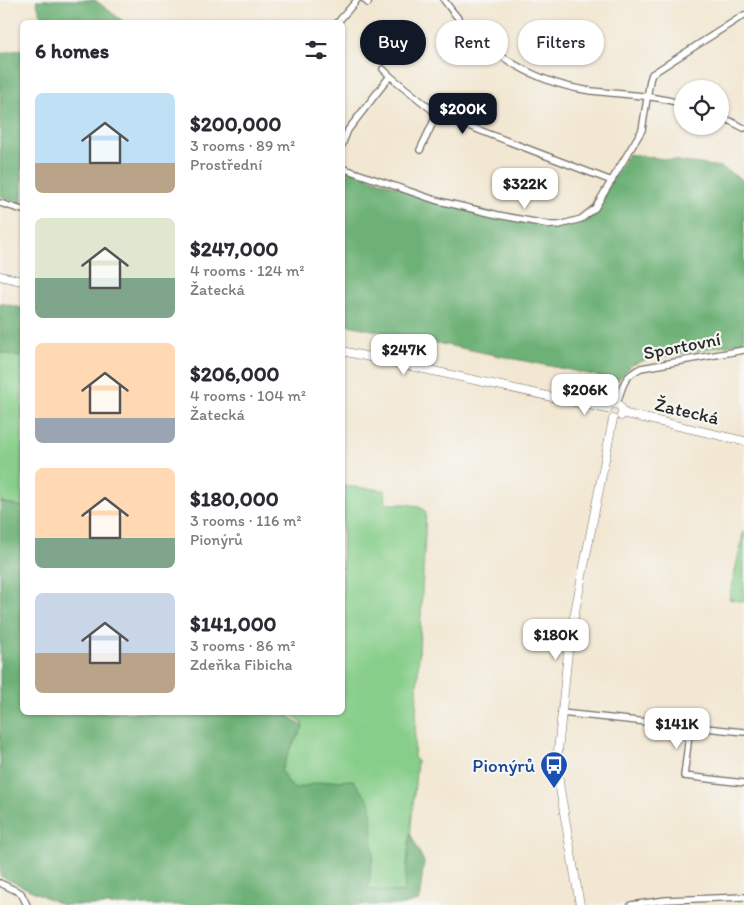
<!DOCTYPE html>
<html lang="en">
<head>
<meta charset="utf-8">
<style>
  body { margin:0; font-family:Itim,sans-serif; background:#f7f7f7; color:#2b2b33; height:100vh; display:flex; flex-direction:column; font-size:19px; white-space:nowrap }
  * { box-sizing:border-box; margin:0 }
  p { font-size:16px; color:#7c7c81 }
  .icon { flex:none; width:28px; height:28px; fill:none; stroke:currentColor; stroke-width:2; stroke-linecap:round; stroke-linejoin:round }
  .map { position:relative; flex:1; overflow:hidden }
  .drawer { position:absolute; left:20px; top:20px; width:325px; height:695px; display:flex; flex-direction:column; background:#fff; border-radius:8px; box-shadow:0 1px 4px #0004 }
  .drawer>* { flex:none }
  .top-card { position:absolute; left:360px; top:20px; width:309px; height:45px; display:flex; gap:10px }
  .controls { position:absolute; left:674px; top:80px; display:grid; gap:10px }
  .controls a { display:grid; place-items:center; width:55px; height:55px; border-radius:50%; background:#fff; box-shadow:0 1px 4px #0004; font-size:25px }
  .price { position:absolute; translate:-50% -42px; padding:0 11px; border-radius:10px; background:#fff; color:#222; font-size:16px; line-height:32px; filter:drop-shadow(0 1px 2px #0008) }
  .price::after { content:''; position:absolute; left:50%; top:30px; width:15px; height:11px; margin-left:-8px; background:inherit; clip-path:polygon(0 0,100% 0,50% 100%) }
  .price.current { background:#111827; color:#fff }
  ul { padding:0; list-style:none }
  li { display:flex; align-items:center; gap:15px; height:125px; padding:0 15px }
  li span { display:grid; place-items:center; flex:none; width:140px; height:100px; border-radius:8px; color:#555 }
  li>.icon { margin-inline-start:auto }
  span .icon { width:60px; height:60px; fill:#fffc; stroke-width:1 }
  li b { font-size:21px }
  h2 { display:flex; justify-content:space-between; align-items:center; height:60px; padding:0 15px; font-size:21px }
  .pill { padding:0 18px; border-radius:22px; background:#fff; box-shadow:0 1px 4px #0004; font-size:18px; line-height:45px }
  .pill.current { background:#111827; color:#fff }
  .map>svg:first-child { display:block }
  .green { fill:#87ce8a; stroke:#597c5a }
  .forest { fill:#6db176; stroke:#4c6e50 }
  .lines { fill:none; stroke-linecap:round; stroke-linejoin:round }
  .street-casing { stroke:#716d65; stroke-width:8 }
  .secondary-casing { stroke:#716d65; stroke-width:9 }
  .street { stroke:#fff; stroke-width:5.5 }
  .secondary { stroke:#fff; stroke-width:8 }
  .labels { text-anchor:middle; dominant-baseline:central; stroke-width:4.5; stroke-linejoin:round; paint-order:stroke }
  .street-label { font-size:19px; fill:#2b2b2b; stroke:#f6f6f2 }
  .transit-label { font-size:19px; fill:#164399; stroke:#f6f6f2; text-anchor:end }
</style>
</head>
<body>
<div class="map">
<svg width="744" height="905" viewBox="0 0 744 905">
  <rect width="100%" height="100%" fill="#f6f6f2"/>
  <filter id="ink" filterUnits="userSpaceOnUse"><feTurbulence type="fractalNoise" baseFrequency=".02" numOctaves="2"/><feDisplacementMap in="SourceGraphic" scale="10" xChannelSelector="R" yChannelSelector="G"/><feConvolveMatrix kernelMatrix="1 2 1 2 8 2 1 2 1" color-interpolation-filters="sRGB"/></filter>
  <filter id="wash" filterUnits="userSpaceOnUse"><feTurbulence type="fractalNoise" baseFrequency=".0096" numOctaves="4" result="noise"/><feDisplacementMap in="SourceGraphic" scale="20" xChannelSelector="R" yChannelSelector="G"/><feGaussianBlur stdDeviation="1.12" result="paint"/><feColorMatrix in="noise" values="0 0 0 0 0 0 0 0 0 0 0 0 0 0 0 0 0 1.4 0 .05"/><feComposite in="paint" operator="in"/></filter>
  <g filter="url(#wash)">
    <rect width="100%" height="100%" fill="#f2e7d2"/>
    <g class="green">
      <path d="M0,352L22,357V507L0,501Z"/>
      <path d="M343,486L385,490L386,504C398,504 417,502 426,512L414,754V757L417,761L405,894L368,889L373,853L353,780L321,782L293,789L281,771L289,751L303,727L302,722L289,713L342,712Z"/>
      <path d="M744,530V602L729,599Z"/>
    </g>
    <g class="forest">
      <path d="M36,0H95L124,22H43Z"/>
      <path d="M22,49V205L0,196V54Z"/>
      <path d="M628,154L721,167L744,181V342L645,360L632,365L618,380L343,324V168L435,200L551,225L578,220L597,205Z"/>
      <path d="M0,303L22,308V357L0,352Z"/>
      <path d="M0,502L22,507V712L286,713L303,727L289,751L281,771L285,779L294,789L321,782L353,780L371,804L373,853L368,889L404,893L410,833L424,862L419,901L403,905H62L0,876Z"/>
    </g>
  </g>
  <g filter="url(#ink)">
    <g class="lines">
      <g class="street-casing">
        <g id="street">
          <path d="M365,0L368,3"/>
          <path d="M444,0C476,46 529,81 585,90C618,95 651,94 682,104"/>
          <path d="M338,22L357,0"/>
          <path d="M383,69L390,76"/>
          <path d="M720,116L744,128"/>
          <path d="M342,145L348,130L390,76L437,114L612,181"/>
          <path d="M420,150L437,114"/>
          <path d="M342,168L435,200L498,215L551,225H559L581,219L595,208L642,130L650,80L652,74L744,15"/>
          <path d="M0,203L22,210"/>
          <path d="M617,404C623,385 623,377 641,368L744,350"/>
          <path d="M561,713L744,732"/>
          <path d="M690,727L684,776L744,783"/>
          <path d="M0,883L21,893L27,905"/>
          <path d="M631,905L666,900L744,897"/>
        </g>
      </g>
      <g class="secondary-casing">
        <g id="secondary">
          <path d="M0,276L22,281"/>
          <path d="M342,351L607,409"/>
          <path d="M607,409L611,404L619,405L623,411L621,416"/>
          <path d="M622,413L744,441"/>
          <path d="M580,905L560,789L557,761L569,642L613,419"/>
        </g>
      </g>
      <use href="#street" class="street"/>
      <use href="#secondary" class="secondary"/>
    </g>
  </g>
  <defs>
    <g id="bus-pin" transform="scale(1.4375)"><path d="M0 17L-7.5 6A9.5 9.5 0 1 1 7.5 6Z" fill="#1a4fb4" stroke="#f6f6f2"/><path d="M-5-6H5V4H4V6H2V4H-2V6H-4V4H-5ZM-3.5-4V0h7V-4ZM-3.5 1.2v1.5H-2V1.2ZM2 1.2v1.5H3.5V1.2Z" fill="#fff"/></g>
  </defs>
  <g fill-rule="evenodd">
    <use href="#bus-pin" x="554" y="765"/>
  </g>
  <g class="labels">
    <g class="street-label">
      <text transform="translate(682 346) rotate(-11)">Sportovní</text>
      <text transform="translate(687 411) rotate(13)">Žatecká</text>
    </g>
    <g class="transit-label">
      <text x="535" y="765">Pionýrů</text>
    </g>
  </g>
</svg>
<div class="controls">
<a><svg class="icon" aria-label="locate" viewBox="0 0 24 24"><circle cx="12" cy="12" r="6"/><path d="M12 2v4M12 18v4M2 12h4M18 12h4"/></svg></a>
</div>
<b class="price current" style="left:463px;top:135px">$200K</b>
<b class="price" style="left:525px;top:210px">$322K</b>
<b class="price" style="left:404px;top:376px">$247K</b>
<b class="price" style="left:585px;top:416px">$206K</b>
<b class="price" style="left:556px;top:661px">$180K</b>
<b class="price" style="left:677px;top:750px">$141K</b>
<div class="top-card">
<a class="pill current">Buy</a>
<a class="pill">Rent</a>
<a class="pill">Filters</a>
</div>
<section class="drawer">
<h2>6 homes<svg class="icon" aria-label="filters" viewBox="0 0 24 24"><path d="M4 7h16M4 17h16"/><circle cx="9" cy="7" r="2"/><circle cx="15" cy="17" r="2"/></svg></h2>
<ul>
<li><span style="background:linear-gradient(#bfe0f5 70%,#b9a48a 0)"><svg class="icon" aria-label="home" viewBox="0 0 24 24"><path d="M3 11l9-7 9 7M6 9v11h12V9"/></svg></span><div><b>$200,000</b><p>3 rooms · 89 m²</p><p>Prostřední</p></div></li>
<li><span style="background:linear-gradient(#dfe7d0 60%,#7fa58c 0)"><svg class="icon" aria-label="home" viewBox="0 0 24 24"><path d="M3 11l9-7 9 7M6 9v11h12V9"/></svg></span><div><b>$247,000</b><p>4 rooms · 124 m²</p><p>Žatecká</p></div></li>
<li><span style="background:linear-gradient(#ffd9b3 75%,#9aa5b1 0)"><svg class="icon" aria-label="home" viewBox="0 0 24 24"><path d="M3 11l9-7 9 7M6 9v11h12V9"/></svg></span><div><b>$206,000</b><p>4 rooms · 104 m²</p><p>Žatecká</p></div></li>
<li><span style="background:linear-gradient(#ffd9b3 70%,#7fa58c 0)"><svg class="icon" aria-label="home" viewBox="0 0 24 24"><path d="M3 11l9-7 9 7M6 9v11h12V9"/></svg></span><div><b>$180,000</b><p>3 rooms · 116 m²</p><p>Pionýrů</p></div></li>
<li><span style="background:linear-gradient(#c9d6e8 60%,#b9a48a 0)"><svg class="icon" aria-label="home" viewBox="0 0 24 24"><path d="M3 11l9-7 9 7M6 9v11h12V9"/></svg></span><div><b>$141,000</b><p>3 rooms · 86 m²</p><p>Zdeňka Fibicha</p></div></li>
</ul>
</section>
</div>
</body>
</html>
